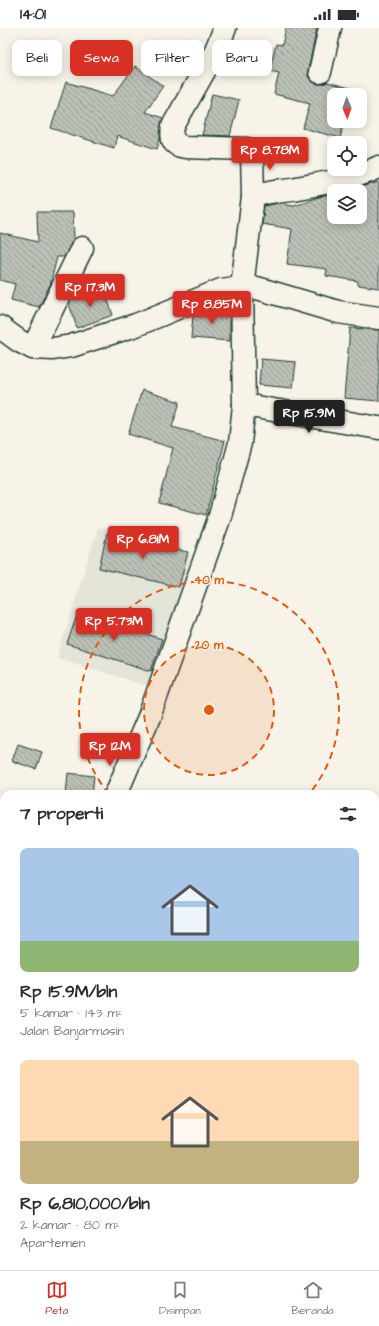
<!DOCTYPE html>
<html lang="id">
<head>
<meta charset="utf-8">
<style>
  body { margin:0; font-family:"Architects Daughter",sans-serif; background:#f7f7f7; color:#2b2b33; height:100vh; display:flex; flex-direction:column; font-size:15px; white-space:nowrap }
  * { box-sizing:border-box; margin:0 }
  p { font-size:13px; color:#7c7c81 }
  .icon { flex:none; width:22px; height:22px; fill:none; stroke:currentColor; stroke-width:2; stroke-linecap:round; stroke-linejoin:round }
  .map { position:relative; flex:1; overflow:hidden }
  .side { position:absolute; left:0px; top:762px; width:379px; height:480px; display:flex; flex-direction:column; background:#fff; border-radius:12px 12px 0 0; box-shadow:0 2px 10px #0003 }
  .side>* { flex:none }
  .banner { position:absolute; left:12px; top:12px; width:355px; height:36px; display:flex; gap:8px }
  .needle { width:26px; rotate:178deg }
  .tools { position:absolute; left:327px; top:60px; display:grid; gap:8px }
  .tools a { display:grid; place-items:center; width:40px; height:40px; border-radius:8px; background:#fff; box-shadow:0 2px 10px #0003; font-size:20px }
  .price { position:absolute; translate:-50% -34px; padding:0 9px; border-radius:4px; background:#d93025; color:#fff; font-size:13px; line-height:26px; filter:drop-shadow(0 1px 2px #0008) }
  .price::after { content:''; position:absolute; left:50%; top:24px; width:12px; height:9px; margin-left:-6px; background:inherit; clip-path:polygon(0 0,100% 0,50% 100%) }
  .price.active { background:#222; color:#fff }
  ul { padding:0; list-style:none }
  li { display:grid; align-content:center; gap:8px; height:212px; padding:0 20px }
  li span { display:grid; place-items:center; height:124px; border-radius:8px; color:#555 }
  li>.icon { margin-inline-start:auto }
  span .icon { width:72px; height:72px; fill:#fffc; stroke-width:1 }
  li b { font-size:17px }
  h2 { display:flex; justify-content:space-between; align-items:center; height:48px; padding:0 20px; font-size:17px }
  .pill { padding:0 14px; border-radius:8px; background:#fff; box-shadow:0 2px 10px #0003; font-size:14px; line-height:36px }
  .pill.active { background:#d93025; color:#fff }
  .status { display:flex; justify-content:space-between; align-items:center; height:28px; padding:0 20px; background:#fff; direction:ltr }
  .status svg { height:11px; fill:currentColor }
  .dock { display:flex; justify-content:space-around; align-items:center; height:56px; border-top:1px solid #e1e1e2; background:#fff; font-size:11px; color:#7c7c81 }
  .dock a { display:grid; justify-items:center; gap:2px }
  .dock .active { color:#d93025 }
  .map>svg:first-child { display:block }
  .built { fill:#e5e4d9 }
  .building { fill:url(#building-back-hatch); stroke:#1f3d34 }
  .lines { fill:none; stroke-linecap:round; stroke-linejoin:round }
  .minor-casing { stroke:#1f3d34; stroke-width:25 }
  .tertiary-casing { stroke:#1f3d34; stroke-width:25 }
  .minor { stroke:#f7f3e8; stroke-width:22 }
  .tertiary { stroke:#f7f3e8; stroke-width:22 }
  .ring { fill:none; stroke:#e8590c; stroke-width:2; stroke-dasharray:7 5 }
  .centre { fill:#e8590c; stroke:#f7f3e8; stroke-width:2 }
  .ring-label { font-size:12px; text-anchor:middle; font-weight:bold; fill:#e8590c; stroke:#f7f3e8; stroke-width:3; stroke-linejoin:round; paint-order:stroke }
</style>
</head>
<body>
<div class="status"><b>14:01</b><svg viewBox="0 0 49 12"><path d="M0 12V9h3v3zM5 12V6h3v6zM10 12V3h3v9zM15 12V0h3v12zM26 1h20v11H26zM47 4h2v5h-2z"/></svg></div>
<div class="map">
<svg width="379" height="1242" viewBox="0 0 379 1242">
  <defs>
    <pattern id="building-back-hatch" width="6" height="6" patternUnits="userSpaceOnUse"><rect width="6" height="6" fill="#bbc1b6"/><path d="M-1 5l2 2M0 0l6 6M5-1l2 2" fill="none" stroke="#979e95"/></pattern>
  </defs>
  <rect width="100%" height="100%" fill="#f7f3e8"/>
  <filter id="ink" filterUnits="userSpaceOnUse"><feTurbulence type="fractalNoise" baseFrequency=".025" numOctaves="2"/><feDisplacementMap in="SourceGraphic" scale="8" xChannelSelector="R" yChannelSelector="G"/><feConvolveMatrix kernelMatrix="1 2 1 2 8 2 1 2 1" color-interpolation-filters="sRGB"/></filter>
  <g filter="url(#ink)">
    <path class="built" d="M98,499L191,527L151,659L57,630Z"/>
    <g class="building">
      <path d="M286,0H317L308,42V48L312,53L318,56H323L327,54L354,61L352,67H334V93H345L340,110L303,100L310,75L274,66L279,45L269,43L276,16L282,17Z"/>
      <path d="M135,38L163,58L145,84L163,90L161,96L160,111L157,121L117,108L114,120L51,100L66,54L113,68Z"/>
      <path d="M212,66L239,72L230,108L202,107Z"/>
      <path d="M379,154V260L358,257V253L326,248L327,241L287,236L292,201L262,196L264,178L280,175L294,177L322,168L334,166V189H360V163H347Z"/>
      <path d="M37,184H73L74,211L64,229H57L50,257L39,279L11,272L15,256L0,252V205L38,214Z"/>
      <path d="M103,259L113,287L77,300L69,276L72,270Z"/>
      <path d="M208,281L230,283V313L191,310L193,287Z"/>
      <path d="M350,300L379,302V373L344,370Z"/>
      <path d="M261,331L296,334L293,360L259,357Z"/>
      <path d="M142,362L180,374L172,399L225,413L206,487L159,475L173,420L128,406Z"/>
      <path d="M107,505L188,524L179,559L99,540Z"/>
      <path d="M78,584L162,611L151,643L67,616Z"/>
      <path d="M18,716L42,724L36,741L12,733Z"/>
      <path d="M68,745L94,748L92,766H66Z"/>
    </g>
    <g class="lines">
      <g class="minor-casing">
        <g id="minor">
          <path d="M225,0L216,22L173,98C171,111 172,117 185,119L247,121L252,126L253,169"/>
          <path d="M320,44L330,0"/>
          <path d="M0,299L19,313L33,320L53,321L71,318L136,297L221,262L242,259L257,260L338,284L379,290"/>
          <path d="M33,320L82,220"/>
          <path d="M244,377L379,400"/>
          <path d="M116,766L149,689L220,488L240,415L244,377L242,259L253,169C266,163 278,163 292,161C318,156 355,151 379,139"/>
          <path d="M375,1023L378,1015"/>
          <path d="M0,1083L4,1077"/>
          <path d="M375,1207L379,1209"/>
          <path d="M12,1242L15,1238"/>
          <path d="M378,1242L379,1241"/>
        </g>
      </g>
      <g class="tertiary-casing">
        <g id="tertiary">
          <path d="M0,1094L4,1097"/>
          <path d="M179,1238L183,1242"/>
        </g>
      </g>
      <use href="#minor" class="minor"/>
      <use href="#tertiary" class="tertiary"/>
    </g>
  </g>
  <circle cx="209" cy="682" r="65" fill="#e8590c" fill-opacity=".12"/>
  <g class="ring">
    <circle cx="209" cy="682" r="65"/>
    <path d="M109 766A130 130 0 1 1 309 766"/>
  </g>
  <circle cx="209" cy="682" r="6" class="centre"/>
  <g class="ring-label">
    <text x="209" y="556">40 m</text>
    <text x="209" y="621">20 m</text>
  </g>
</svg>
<div class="tools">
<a><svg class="needle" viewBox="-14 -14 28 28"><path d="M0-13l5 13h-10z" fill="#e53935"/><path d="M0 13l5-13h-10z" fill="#7c7c81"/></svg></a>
<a><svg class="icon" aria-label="locate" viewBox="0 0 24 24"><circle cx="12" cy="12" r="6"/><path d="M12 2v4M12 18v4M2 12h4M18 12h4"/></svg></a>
<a><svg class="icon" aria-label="layers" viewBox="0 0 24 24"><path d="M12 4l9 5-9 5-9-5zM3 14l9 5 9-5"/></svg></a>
</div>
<b class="price" style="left:270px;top:143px">Rp 8.78M</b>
<b class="price" style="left:90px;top:280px">Rp 17.3M</b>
<b class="price" style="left:212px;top:297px">Rp 8.85M</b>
<b class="price active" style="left:309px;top:406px">Rp 15.9M</b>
<b class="price" style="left:143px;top:532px">Rp 6.81M</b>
<b class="price" style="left:114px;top:614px">Rp 5.73M</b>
<b class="price" style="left:110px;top:739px">Rp 12M</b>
<div class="banner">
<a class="pill">Beli</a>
<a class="pill active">Sewa</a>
<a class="pill">Filter</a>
<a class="pill">Baru</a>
</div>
<section class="side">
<h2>7 properti<svg class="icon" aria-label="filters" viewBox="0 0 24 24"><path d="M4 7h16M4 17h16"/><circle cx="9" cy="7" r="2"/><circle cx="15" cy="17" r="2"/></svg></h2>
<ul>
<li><span style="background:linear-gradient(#a9c7e8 75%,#8fb573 0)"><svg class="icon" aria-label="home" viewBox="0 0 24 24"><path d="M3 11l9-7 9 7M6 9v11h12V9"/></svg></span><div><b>Rp 15.9M/bln</b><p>5 kamar · 143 m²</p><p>Jalan Banjarmasin</p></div></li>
<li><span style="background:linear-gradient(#ffd9b3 65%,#c2b280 0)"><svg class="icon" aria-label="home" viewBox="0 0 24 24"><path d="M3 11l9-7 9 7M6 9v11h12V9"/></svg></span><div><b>Rp 6,810,000/bln</b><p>2 kamar · 80 m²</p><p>Apartemen</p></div></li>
</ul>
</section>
</div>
<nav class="dock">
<a class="active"><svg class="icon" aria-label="map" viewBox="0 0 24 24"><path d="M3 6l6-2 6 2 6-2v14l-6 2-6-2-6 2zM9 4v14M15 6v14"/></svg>Peta</a>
<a><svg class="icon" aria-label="saved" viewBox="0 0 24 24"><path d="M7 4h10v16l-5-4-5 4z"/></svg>Disimpan</a>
<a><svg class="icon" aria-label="home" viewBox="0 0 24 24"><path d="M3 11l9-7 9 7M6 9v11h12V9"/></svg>Beranda</a>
</nav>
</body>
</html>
